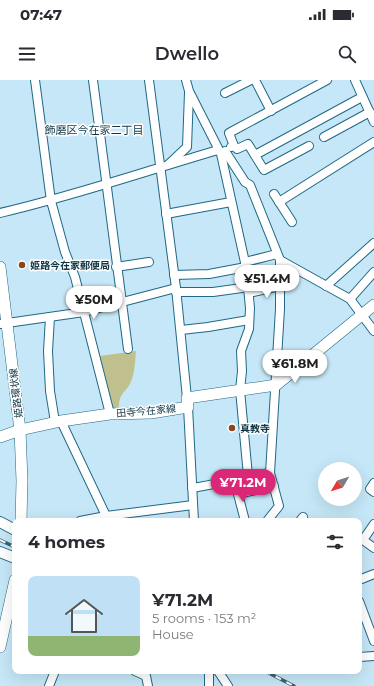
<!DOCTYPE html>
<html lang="en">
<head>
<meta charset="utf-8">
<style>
  body { margin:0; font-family:Montserrat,"Noto Sans JP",sans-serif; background:#f7f7f7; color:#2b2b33; height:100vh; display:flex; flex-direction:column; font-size:15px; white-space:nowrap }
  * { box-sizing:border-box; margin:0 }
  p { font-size:13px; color:#7c7c81 }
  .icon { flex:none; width:22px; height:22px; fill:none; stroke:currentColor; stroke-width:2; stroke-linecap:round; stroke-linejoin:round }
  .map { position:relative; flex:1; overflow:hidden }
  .panel { position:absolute; left:12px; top:438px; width:350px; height:156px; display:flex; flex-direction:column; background:#fff; border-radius:8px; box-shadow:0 4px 16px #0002 }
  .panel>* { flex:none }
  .needle { width:26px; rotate:231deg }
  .controls { position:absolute; left:318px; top:382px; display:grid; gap:8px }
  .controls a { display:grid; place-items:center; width:44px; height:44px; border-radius:50%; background:#fff; box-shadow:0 4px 16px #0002; font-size:20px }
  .price { position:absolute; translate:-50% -34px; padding:0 9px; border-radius:14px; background:#fff; color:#222; font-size:13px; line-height:26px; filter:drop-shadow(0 1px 2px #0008) }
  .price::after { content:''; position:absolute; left:50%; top:24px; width:12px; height:9px; margin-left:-6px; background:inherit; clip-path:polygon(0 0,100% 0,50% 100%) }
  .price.on { background:#db2777; color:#fff }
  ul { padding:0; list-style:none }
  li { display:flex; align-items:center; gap:12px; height:100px; padding:0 16px }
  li+li { border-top:1px solid #e1e1e2 }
  li span { display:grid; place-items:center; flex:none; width:112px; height:80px; border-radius:8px; color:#555 }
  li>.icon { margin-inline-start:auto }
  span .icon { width:48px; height:48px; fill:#fffc; stroke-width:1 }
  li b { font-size:17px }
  h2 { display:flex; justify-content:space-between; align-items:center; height:48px; padding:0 16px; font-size:17px }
  .status { display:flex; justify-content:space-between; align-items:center; height:28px; padding:0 20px; background:#fff; direction:ltr }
  .status svg { height:11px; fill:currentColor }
  header { display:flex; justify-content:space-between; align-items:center; height:52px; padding:0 16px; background:#fff; font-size:18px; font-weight:600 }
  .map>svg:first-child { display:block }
  .green { fill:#bfc08d }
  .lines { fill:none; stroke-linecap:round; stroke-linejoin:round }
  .minor-casing { stroke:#206884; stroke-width:10 }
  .tertiary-casing { stroke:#206884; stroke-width:12 }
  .secondary-casing { stroke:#206884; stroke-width:12 }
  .minor { stroke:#fff; stroke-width:8 }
  .tertiary { stroke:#fff; stroke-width:10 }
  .secondary { stroke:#fff; stroke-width:11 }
  .rail-casing { stroke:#3b6171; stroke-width:3.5 }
  .rail { stroke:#fff; stroke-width:2; stroke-dasharray:6; stroke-linecap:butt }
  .poi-dot { fill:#8b461d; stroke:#fff; stroke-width:1.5 }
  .labels { text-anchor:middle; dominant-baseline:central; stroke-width:3; stroke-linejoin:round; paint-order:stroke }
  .poi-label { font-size:10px; font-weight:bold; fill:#0f3646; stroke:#fff; text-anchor:start }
  .street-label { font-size:10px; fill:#0f3646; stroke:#fff }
  .neighbourhood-label { font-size:11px; fill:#0f3646; stroke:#fff }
</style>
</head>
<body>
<div class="status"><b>07:47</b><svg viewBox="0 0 49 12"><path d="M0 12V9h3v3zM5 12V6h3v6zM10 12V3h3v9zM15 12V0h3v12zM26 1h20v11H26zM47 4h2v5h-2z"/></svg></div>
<header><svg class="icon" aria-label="menu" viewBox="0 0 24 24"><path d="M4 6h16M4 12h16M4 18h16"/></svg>Dwello<svg class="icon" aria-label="search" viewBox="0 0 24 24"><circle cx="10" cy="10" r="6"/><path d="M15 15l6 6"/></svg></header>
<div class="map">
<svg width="374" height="606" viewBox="0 0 374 606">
  <rect width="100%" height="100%" fill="#c6e7f7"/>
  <path class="green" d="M136,271C135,280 135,290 132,299C127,314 118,310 119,331H114L100,276Z"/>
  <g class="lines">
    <g class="minor-casing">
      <g id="minor">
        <path d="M35,0L51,121L65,172L75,197L110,334"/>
        <path d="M93,0L128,269"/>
        <path d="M149,0L176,208L187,318"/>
        <path d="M186,0L189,11L221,74L246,187L250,228L249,249L241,271L242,291L240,310L248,396"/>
        <path d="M255,0L271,31"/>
        <path d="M355,0L374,42"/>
        <path d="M225,13L251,0"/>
        <path d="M324,57L370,32"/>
        <path d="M234,66L229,53L327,0"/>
        <path d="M231,67L234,66L237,69L248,64L264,90L309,66"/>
        <path d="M225,71L245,102L250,105L280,180V229L270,393L279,426L267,441"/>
        <path d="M255,75L362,17"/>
        <path d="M169,84L187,67L189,13"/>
        <path d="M274,114L292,142"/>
        <path d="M279,122L374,62"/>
        <path d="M0,133C74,116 146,91 218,70"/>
        <path d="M166,134L231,122"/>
        <path d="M280,180L350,219L374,251"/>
        <path d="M245,182L277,174"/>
        <path d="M116,187L149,182"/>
        <path d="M174,195L209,194L246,187"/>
        <path d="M326,206L374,163"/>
        <path d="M176,212H213L249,207"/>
        <path d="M249,213L280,206"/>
        <path d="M350,219L374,192"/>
        <path d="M50,237L48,271L50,311L55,342"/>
        <path d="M0,244L84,232L176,208"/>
        <path d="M181,250L208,247L249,240"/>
        <path d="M188,327L194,441"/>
        <path d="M61,341L108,440"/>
        <path d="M235,400L238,414L274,406"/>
        <path d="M374,403L370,409L374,412"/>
        <path d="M192,408C219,404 244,396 270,393"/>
        <path d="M238,414L245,441"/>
        <path d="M80,441L106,436L193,425"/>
        <path d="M300,441L303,437"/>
        <path d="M374,444L363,460L374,468"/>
        <path d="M359,500L374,494"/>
        <path d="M359,521L374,561"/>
        <path d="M359,577L374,576"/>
        <path d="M135,591L146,596L148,606"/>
        <path d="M218,591L228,606"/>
        <path d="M49,606L55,591"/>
        <path d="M209,606V591"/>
      </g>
    </g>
    <g class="tertiary-casing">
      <g id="tertiary">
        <path d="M0,442L15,450"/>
        <path d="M0,472L15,478"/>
      </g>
    </g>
    <g class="secondary-casing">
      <g id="secondary">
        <path d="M0,187L20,350L22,401L21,441"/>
        <path d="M0,357L20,350L61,341L110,334L151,333L188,327L187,318L276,305L374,225"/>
        <path d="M0,567L15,500"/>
      </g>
    </g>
    <use href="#minor" class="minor"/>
    <use href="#tertiary" class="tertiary"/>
    <use href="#secondary" class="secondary"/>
    <g class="rail-casing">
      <g id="rail">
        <path d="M0,460L15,467"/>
        <path d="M265,591L294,606"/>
      </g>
    </g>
    <use href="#rail" class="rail"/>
  </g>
  <g class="poi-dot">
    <circle cx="22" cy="185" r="4"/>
    <circle cx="232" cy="348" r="4"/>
  </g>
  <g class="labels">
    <g class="poi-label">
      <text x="30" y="185">姫路今在家郵便局</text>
      <text x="240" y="348">真教寺</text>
    </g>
    <g class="street-label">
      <text transform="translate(16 313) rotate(-97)">姫路環状線</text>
      <text transform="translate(146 331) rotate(-5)">田寺今在家線</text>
    </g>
    <g class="neighbourhood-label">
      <text x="94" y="50">飾磨区今在家二丁目</text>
    </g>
  </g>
</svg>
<div class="controls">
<a><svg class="needle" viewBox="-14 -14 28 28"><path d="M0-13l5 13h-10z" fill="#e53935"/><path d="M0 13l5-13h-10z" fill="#7c7c81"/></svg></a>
</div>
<b class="price" style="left:267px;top:219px">¥51.4M</b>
<b class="price" style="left:94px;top:240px">¥50M</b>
<b class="price" style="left:295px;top:304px">¥61.8M</b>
<b class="price on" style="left:243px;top:423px">¥71.2M</b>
<section class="panel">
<h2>4 homes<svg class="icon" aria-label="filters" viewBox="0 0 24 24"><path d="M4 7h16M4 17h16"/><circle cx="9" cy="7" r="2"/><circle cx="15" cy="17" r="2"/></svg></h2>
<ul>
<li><span style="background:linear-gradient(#bfe0f5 75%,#8fb573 0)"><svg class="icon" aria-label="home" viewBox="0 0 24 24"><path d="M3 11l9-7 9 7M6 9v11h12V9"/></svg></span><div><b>¥71.2M</b><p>5 rooms · 153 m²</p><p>House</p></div></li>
</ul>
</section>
</div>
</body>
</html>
